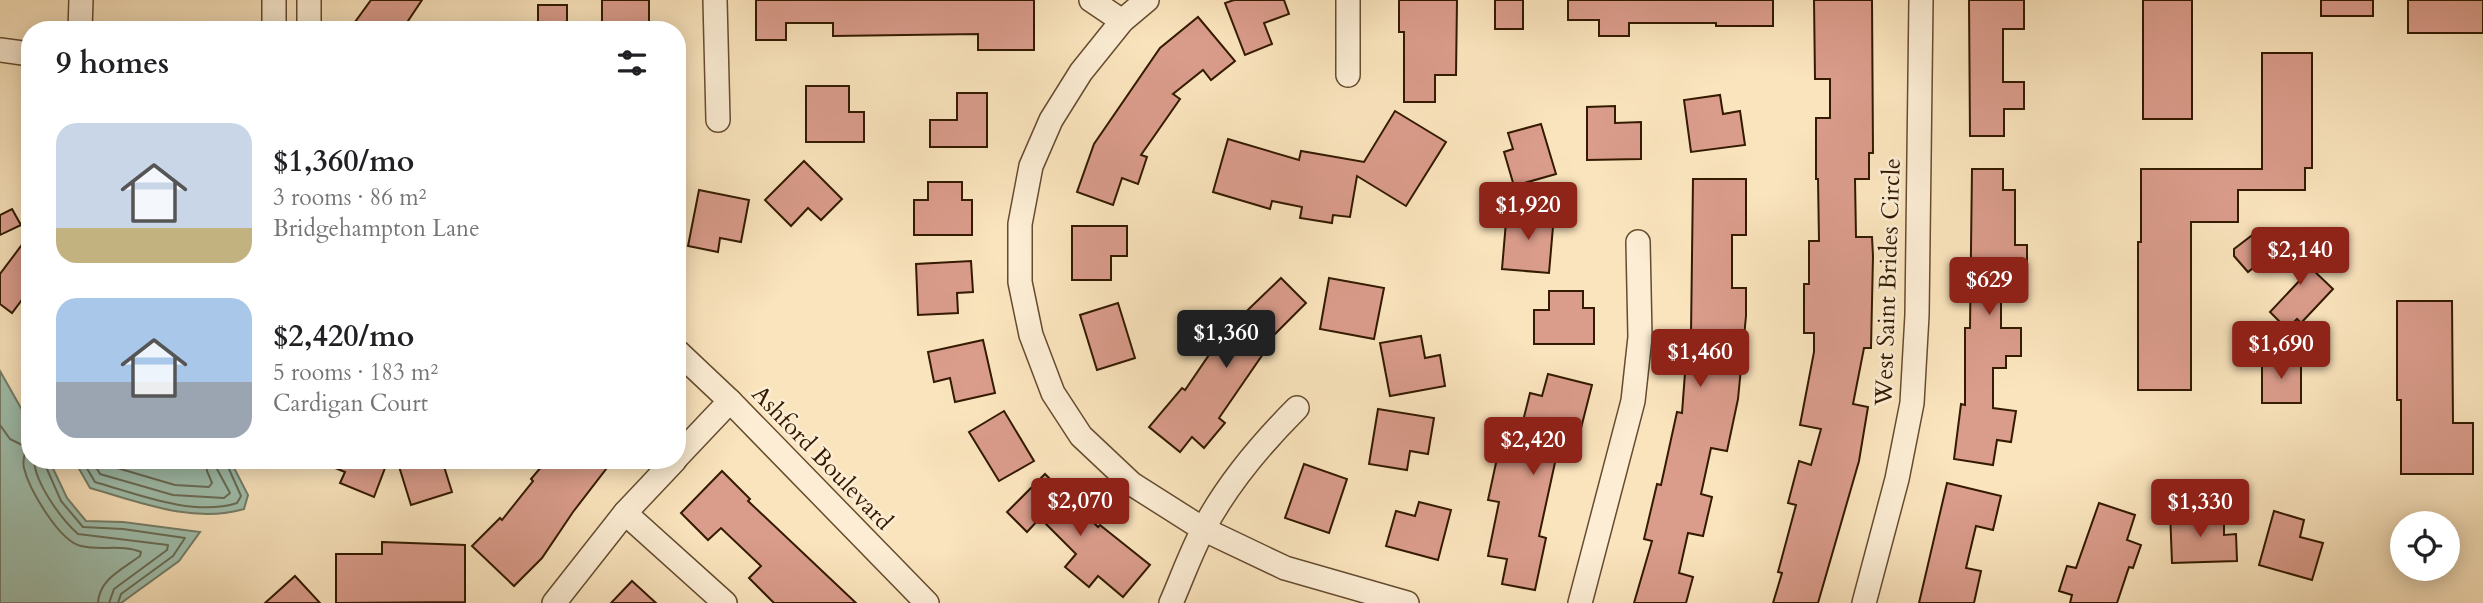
<!DOCTYPE html>
<html lang="en">
<head>
<meta charset="utf-8">
<style>
  body { margin:0; font-family:Cardo,serif; background:#f6f6f6; color:#202124; height:100vh; display:flex; flex-direction:column; font-size:26px; white-space:nowrap }
  * { box-sizing:border-box; margin:0 }
  p { font-size:23px; color:#757577 }
  .icon { flex:none; width:38px; height:38px; fill:none; stroke:currentColor; stroke-width:2; stroke-linecap:round; stroke-linejoin:round }
  .map { position:relative; flex:1; overflow:hidden }
  .sheet { position:absolute; left:21px; top:21px; width:665px; height:448px; display:flex; flex-direction:column; background:#fff; border-radius:28px; box-shadow:0 4px 18px #0003 }
  .sheet>* { flex:none }
  .tools { position:absolute; left:2390px; top:511px; display:grid; gap:14px }
  .tools a { display:grid; place-items:center; width:70px; height:70px; border-radius:50%; background:#fff; box-shadow:0 4px 18px #0003; font-size:35px }
  .price { position:absolute; translate:-50% -60px; padding:0 16px; border-radius:7px; background:#8f2418; color:#fff; font-size:23px; line-height:46px; filter:drop-shadow(0 2px 4px #0008) }
  .price::after { content:''; position:absolute; left:50%; top:42px; width:21px; height:16px; margin-left:-10px; background:inherit; clip-path:polygon(0 0,100% 0,50% 100%) }
  .price.selected { background:#222; color:#fff }
  ul { padding:0; list-style:none }
  li { display:flex; align-items:center; gap:21px; height:175px; padding:0 35px }
  li span { display:grid; place-items:center; flex:none; width:196px; height:140px; border-radius:21px; color:#555 }
  li>.icon { margin-inline-start:auto }
  span .icon { width:84px; height:84px; fill:#fffc; stroke-width:1 }
  li b { font-size:30px }
  h2 { display:flex; justify-content:space-between; align-items:center; height:84px; padding:0 35px; font-size:30px }
  .map>svg:first-child { display:block }
  .water { fill:#9fbfad; stroke:#747d68; stroke-width:2 }
  .lines { fill:none; stroke-linecap:round; stroke-linejoin:round }
  .shore { stroke:#696c56; stroke-width:2 }
  .building { fill:#da9c8b; stroke:#331a00; stroke-width:2 }
  .minor-casing { stroke:#654c2f; stroke-width:26 }
  .minor { stroke:#fcedd4; stroke-width:23 }
  .labels { text-anchor:middle; dominant-baseline:central; stroke-width:5; stroke-linejoin:round; paint-order:stroke }
  .street-label { font-size:24px; fill:#331a00; stroke:#fcedd4 }
</style>
</head>
<body>
<div class="map">
<svg width="2483" height="603" viewBox="0 0 2483 603">
  <rect width="100%" height="100%" fill="#fae4bd"/>
  <filter id="stains"><feTurbulence type="fractalNoise" baseFrequency=".00286" numOctaves="4"/><feColorMatrix values="0 0 0 0 .2 0 0 0 0 .09 0 0 0 0 .02 0 0 0 .5 -.17"/></filter>
  <radialGradient id="worn" r=".72"><stop offset=".6" stop-color="#630" stop-opacity="0"/><stop offset="1" stop-color="#630" stop-opacity=".3"/></radialGradient>
  <g class="water">
    <path d="M0,371L30,424V460H49L67,498L86,521L123,522L200,532L179,561L121,603H0Z"/>
    <path d="M74,460H230L248,495L244,509C193,524 139,502 90,488Z"/>
  </g>
  <g class="lines">
    <g class="shore">
      <path d="M0,425L10,439L26,447C25,454 22,461 24,468C29,489 59,541 81,546C100,551 123,544 141,552L140,556C123,569 99,579 98,603"/>
      <path d="M34,460C35,483 61,519 78,534L168,545L167,550L114,589L109,603"/>
      <path d="M43,460L61,501L83,527L123,529L185,538L173,556L121,594L118,603"/>
      <path d="M82,460L95,482C137,494 194,517 237,503L241,496L225,460"/>
      <path d="M92,460L100,474L173,495L224,498L230,493L217,469L216,460"/>
      <path d="M103,460L107,465L175,485L209,487L212,483L207,471L205,460"/>
    </g>
  </g>
  <g class="building">
    <path d="M371,0H422L402,30H366L355,22Z"/>
    <rect x="602" y="0" width="47" height="30"/>
    <path d="M756,0H1034V50H978V34L833,36V23H786V40H756Z"/>
    <path d="M1234,0H1284L1289,14L1264,23L1272,44L1245,55L1225,3Z"/>
    <path d="M1399,0H1457L1456,75H1435V102H1404V32H1399Z"/>
    <rect x="1495" y="0" width="28" height="29"/>
    <path d="M1568,0H1773V26H1716V23H1629V36H1599V20H1568Z"/>
    <path d="M1814,0H1872L1873,153H1869V179H1855L1856,237H1872L1873,256L1871,348H1864L1853,404L1868,407L1859,461L1818,603H1773L1782,573L1778,572L1796,505L1788,503L1799,461L1811,465L1821,429L1800,425L1814,352V333H1804V284H1809V241H1819L1818,179H1816V118H1830V79H1815Z"/>
    <path d="M1969,0H2024V29H2003V82H2024V109H2004V136H1970Z"/>
    <rect x="2143" y="0" width="49" height="119"/>
    <rect x="2321" y="0" width="52" height="16"/>
    <rect x="2408" y="0" width="75" height="33"/>
    <rect x="538" y="5" width="29" height="25"/>
    <path d="M1198,17L1235,61L1211,80L1203,70L1173,94L1180,99L1141,155L1147,157L1138,184L1122,178L1113,205L1077,192L1094,144L1160,48Z"/>
    <path d="M2262,53H2312V168H2305V190H2238V222H2191V390H2138V242H2141V169H2262Z"/>
    <path d="M806,86H849V112H864V142H806Z"/>
    <path d="M957,93H987V147H930V120H957Z"/>
    <path d="M1720,95L1723,114L1740,111L1745,145L1691,152L1684,100Z"/>
    <path d="M1615,106V123L1641,122V159L1587,160V107Z"/>
    <path d="M1395,111L1446,142L1406,206L1357,176L1350,217L1333,215L1332,223L1300,218L1302,207L1272,201L1270,209L1213,192L1228,139L1299,160L1301,151L1364,162Z"/>
    <path d="M1541,124L1556,174L1514,186L1504,152L1513,149L1508,133Z"/>
    <path d="M804,161L842,199L821,220L808,208L791,226L765,200Z"/>
    <path d="M1972,169H2003V190H2015V245H2027V274H2011V286H2001V328H2021V356H2006V368H1993V408L2016,411L2011,442L1997,440L1993,465L1954,459L1961,404L1965,405V328H1970Z"/>
    <path d="M1693,179H1746V235H1732V288H1746V316L1738,399L1727,451L1711,448L1701,494L1712,497L1703,536L1688,533L1679,573L1693,577L1686,603H1634L1652,541L1644,539L1657,484L1661,485L1677,412L1682,413L1688,333L1691,334Z"/>
    <path d="M928,182H962V200H972V235H914V200H928Z"/>
    <path d="M699,190L749,200L741,242L720,238L718,252L688,246Z"/>
    <path d="M12,209L21,225L0,235V215Z"/>
    <path d="M1507,210L1554,215L1549,273L1502,269Z"/>
    <path d="M1072,226H1127V256H1111V280H1072Z"/>
    <path d="M2255,233H2261L2275,250L2248,272L2234,256V249Z"/>
    <path d="M30,234V289L12,313L0,304V274Z"/>
    <path d="M2293,238L2318,262L2312,269L2333,289L2301,323L2297,319L2287,329L2270,312L2302,278L2277,255Z"/>
    <path d="M971,261L973,292L957,293L958,313L918,315L916,264Z"/>
    <path d="M1281,278L1306,303L1258,351L1263,354L1219,418L1225,423L1204,448L1192,437L1180,452L1149,427L1182,388L1185,390L1224,333Z"/>
    <path d="M1329,278L1384,288L1374,339L1320,329Z"/>
    <path d="M1549,291H1583V308H1594V344H1534V310H1549Z"/>
    <path d="M2397,301H2452L2453,423H2473V474H2401V400H2397Z"/>
    <path d="M1118,303L1135,358L1097,370L1080,315Z"/>
    <path d="M1421,336L1425,358L1440,355L1445,386L1390,396L1380,343Z"/>
    <path d="M983,340L995,393L955,402L950,378L934,382L928,352Z"/>
    <rect x="2262" y="359" width="39" height="44"/>
    <path d="M1548,374L1592,385L1578,440L1561,435L1539,536L1546,538L1535,590L1502,584L1507,559L1488,556L1499,502L1488,500L1499,449L1515,453L1530,393L1542,396Z"/>
    <path d="M1378,409L1434,418L1428,454L1410,451L1407,470L1369,464Z"/>
    <path d="M1004,411L1034,461L999,481L969,432Z"/>
    <path d="M316,460H388L374,497L340,483L345,472Z"/>
    <path d="M397,460H442L452,492L411,505Z"/>
    <path d="M547,460H613L573,512L542,558L514,586L472,546L500,518L502,520L533,481L531,479Z"/>
    <path d="M1304,464L1347,479L1329,533L1285,518Z"/>
    <path d="M722,471L750,499L748,501L856,603H774L749,578L761,566L721,528L708,540L681,513Z"/>
    <path d="M1045,474L1098,527L1100,525L1150,565L1123,597L1098,576L1089,587L1065,567L1076,554L1040,518L1027,532L1007,512Z"/>
    <path d="M1947,483L2001,496L1993,530L1976,526L1966,568L1981,571L1974,603H1919Z"/>
    <path d="M1419,502L1451,510L1438,560L1386,546L1396,511L1415,516Z"/>
    <path d="M2099,503L2135,515L2127,540L2141,545L2133,568L2129,567L2117,603H2070L2072,595L2059,591L2067,566L2076,568Z"/>
    <path d="M2199,510V520L2224,519V535L2236,534L2237,561L2172,563L2170,511Z"/>
    <path d="M2274,511L2304,520L2300,537L2323,543L2312,580L2259,565Z"/>
    <path d="M382,542L465,545V602L336,603V554H382Z"/>
    <path d="M295,576L320,603H265Z"/>
    <path d="M632,581L656,603H611Z"/>
  </g>
  <g class="lines">
    <g class="minor-casing">
      <g id="minor">
        <path d="M309,0V30"/>
        <path d="M715,0L718,120"/>
        <path d="M1091,0L1122,21"/>
        <path d="M1147,0L1122,21L1081,72L1051,120L1031,166L1020,224V282L1031,335L1053,393L1081,436L1132,484L1203,529L1285,568L1407,603"/>
        <path d="M1348,0V75"/>
        <path d="M80,30L81,0"/>
        <path d="M274,30V0"/>
        <path d="M0,50L30,54"/>
        <path d="M677,351L730,401L927,603"/>
        <path d="M677,457L730,401"/>
        <path d="M625,513L725,603"/>
        <path d="M554,603L625,513L675,460"/>
        <path d="M1171,603C1182,578 1191,552 1204,528C1228,483 1261,444 1297,408"/>
        <path d="M1580,603L1633,401L1640,337L1638,242"/>
        <path d="M1864,603L1897,479L1912,403L1917,315L1921,0"/>
      </g>
    </g>
    <use href="#minor" class="minor"/>
  </g>
  <g class="labels">
    <g class="street-label">
      <text transform="translate(1888 282) rotate(-88)">West Saint Brides Circle</text>
      <text transform="translate(822 458) rotate(46)">Ashford Boulevard</text>
    </g>
  </g>
  <rect width="100%" height="100%" filter="url(#stains)"/>
  <rect width="100%" height="100%" fill="url(#worn)"/>
</svg>
<div class="tools">
<a><svg class="icon" aria-label="locate" viewBox="0 0 24 24"><circle cx="12" cy="12" r="6"/><path d="M12 2v4M12 18v4M2 12h4M18 12h4"/></svg></a>
</div>
<b class="price" style="left:1528px;top:242px">$1,920</b>
<b class="price" style="left:2300px;top:287px">$2,140</b>
<b class="price" style="left:1989px;top:317px">$629</b>
<b class="price selected" style="left:1226px;top:370px">$1,360</b>
<b class="price" style="left:2281px;top:381px">$1,690</b>
<b class="price" style="left:1700px;top:389px">$1,460</b>
<b class="price" style="left:1533px;top:477px">$2,420</b>
<b class="price" style="left:1080px;top:538px">$2,070</b>
<b class="price" style="left:2200px;top:539px">$1,330</b>
<section class="sheet">
<h2>9 homes<svg class="icon" aria-label="filters" viewBox="0 0 24 24"><path d="M4 7h16M4 17h16"/><circle cx="9" cy="7" r="2"/><circle cx="15" cy="17" r="2"/></svg></h2>
<ul>
<li><span style="background:linear-gradient(#c9d6e8 75%,#c2b280 0)"><svg class="icon" aria-label="home" viewBox="0 0 24 24"><path d="M3 11l9-7 9 7M6 9v11h12V9"/></svg></span><div><b>$1,360/mo</b><p>3 rooms · 86 m²</p><p>Bridgehampton Lane</p></div></li>
<li><span style="background:linear-gradient(#a9c7e8 60%,#9aa5b1 0)"><svg class="icon" aria-label="home" viewBox="0 0 24 24"><path d="M3 11l9-7 9 7M6 9v11h12V9"/></svg></span><div><b>$2,420/mo</b><p>5 rooms · 183 m²</p><p>Cardigan Court</p></div></li>
</ul>
</section>
</div>
</body>
</html>
